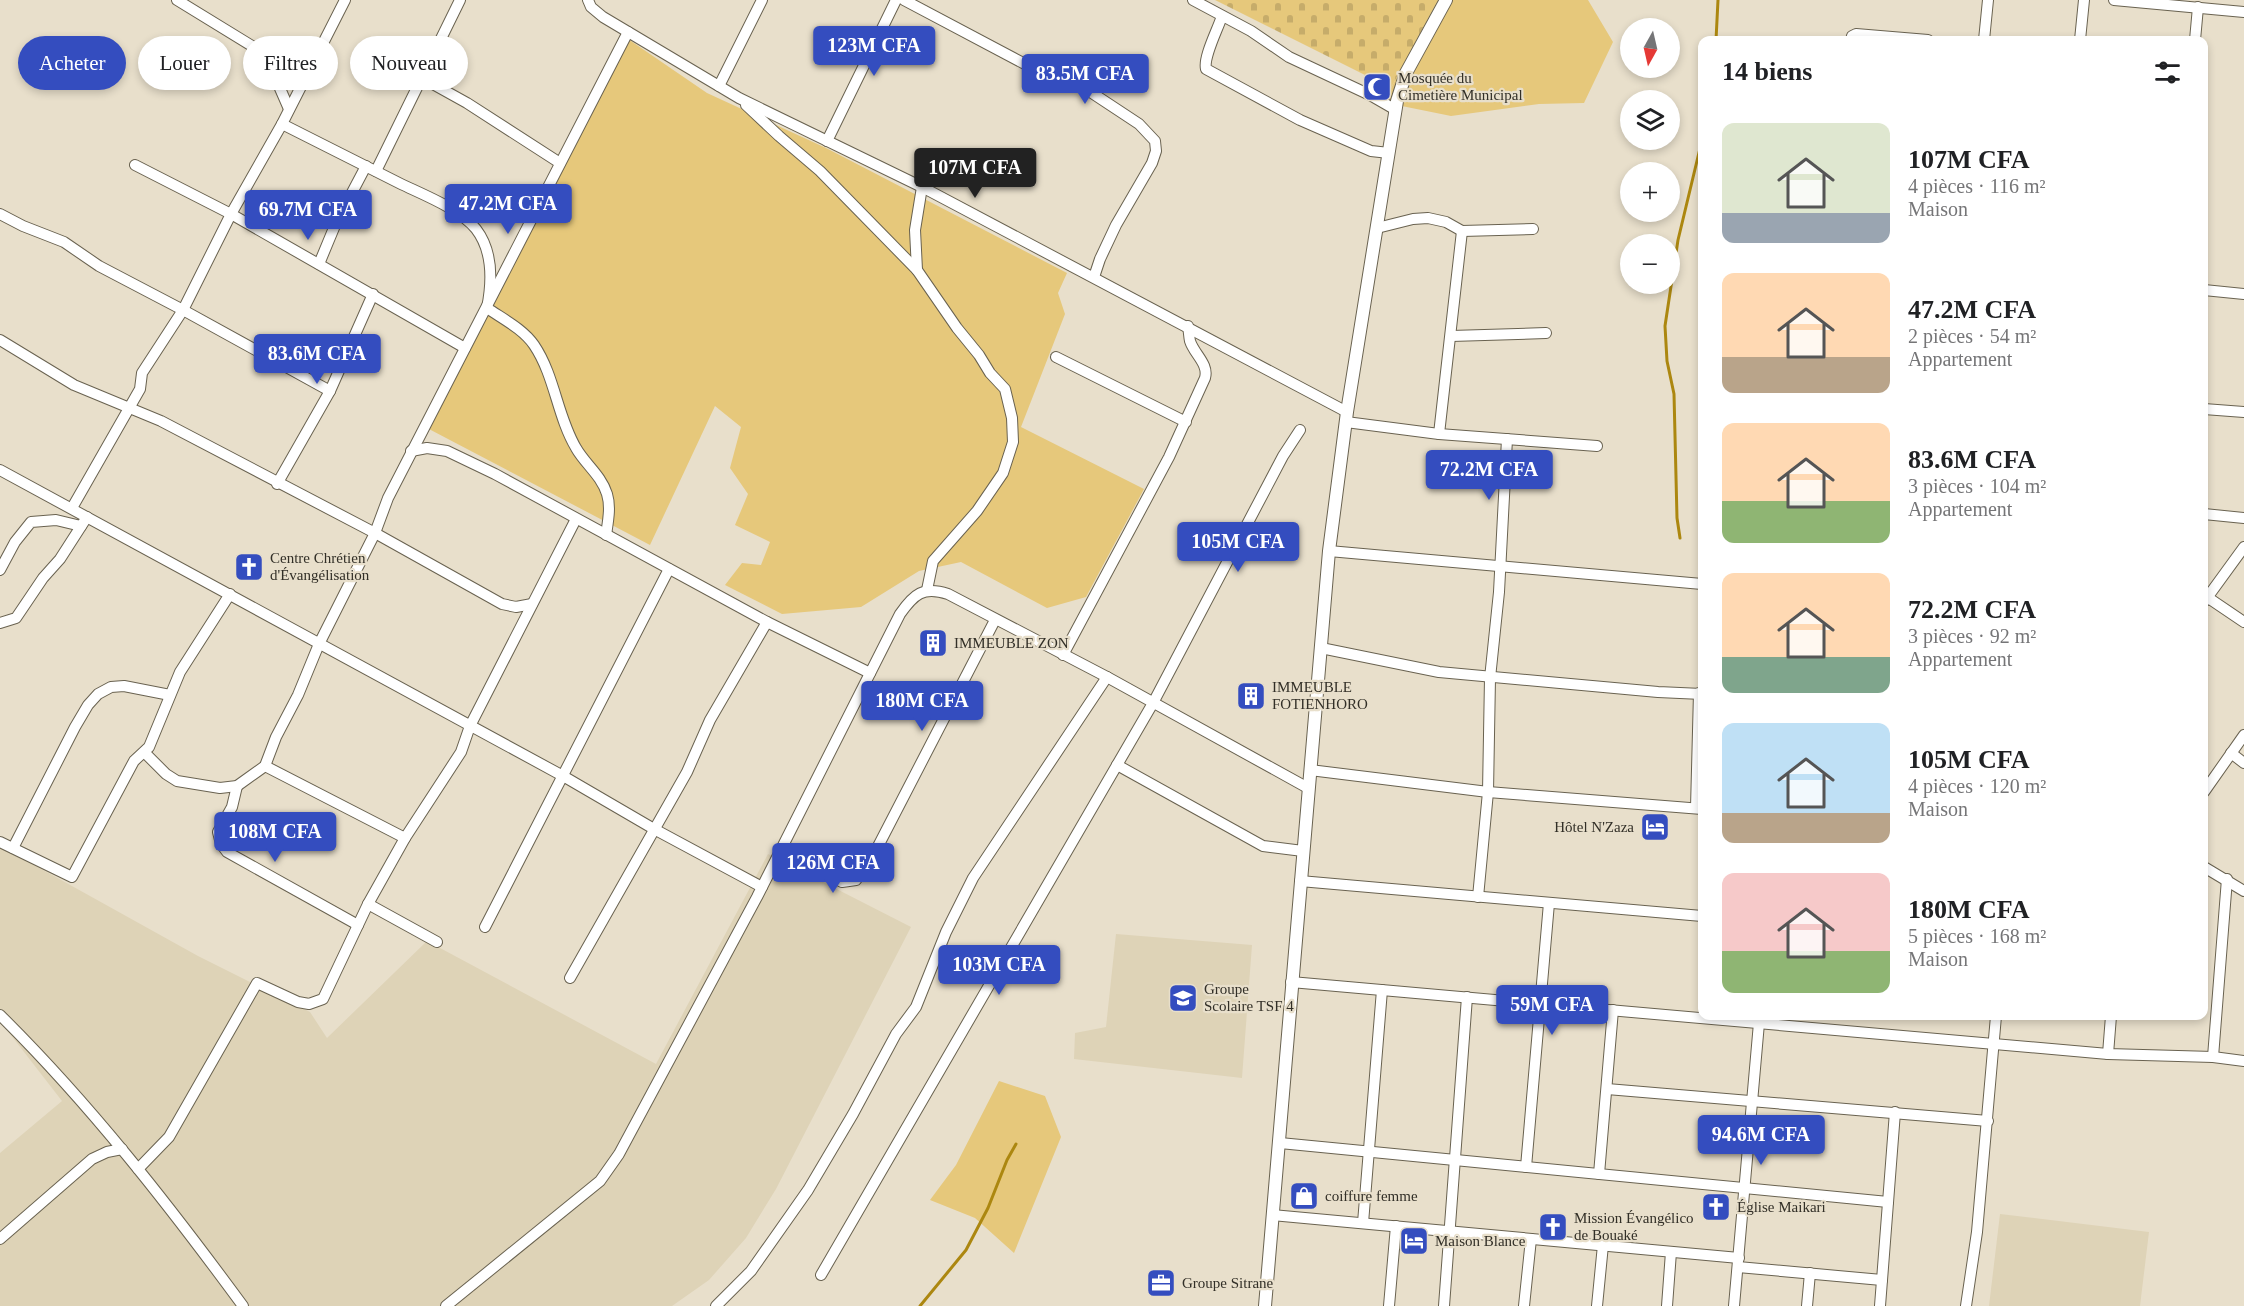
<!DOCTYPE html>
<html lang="fr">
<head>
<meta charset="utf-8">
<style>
  body { margin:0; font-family:"Times New Roman",serif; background:#f2f2f2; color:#202124; height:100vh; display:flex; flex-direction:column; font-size:22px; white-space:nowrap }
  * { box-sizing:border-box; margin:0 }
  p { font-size:20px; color:#757577 }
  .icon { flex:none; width:33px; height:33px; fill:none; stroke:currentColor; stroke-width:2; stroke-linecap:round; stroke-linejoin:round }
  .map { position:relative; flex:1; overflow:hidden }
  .side { position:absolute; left:1698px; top:36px; width:510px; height:984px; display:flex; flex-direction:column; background:#fff; border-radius:12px; box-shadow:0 3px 9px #0003 }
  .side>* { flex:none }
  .hud { position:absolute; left:18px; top:36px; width:570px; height:54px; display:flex; gap:12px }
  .needle { width:39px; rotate:188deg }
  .fabs { position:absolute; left:1620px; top:18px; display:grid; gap:12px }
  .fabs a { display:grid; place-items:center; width:60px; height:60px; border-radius:50%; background:#fff; box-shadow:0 3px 9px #0003; font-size:30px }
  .price { position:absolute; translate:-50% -51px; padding:0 14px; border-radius:6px; background:#344dbf; color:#fff; font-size:20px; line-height:39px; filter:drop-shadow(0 2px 3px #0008) }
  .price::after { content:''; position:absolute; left:50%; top:36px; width:18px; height:14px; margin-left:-9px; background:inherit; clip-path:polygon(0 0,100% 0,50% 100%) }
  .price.on { background:#222; color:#fff }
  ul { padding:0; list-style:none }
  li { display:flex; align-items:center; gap:18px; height:150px; padding:0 24px }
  li span { display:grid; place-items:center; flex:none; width:168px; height:120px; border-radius:12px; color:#555 }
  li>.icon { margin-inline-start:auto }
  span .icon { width:72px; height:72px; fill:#fffc; stroke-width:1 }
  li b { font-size:26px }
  h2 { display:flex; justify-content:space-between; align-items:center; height:72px; padding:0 24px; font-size:26px }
  .pill { padding:0 21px; border-radius:27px; background:#fff; box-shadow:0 3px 9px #0003; font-size:21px; line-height:54px }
  .pill.on { background:#344dbf; color:#fff }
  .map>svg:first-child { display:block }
  .built { fill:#ded3b7 }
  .green { fill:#e6c87b }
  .cemetery { fill:url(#cemetery-stones) }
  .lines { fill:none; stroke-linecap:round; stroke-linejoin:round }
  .stream { stroke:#ac8710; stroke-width:3 }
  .minor-casing { stroke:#696250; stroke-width:12 }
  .tertiary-casing { stroke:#696250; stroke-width:14 }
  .minor { stroke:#fff; stroke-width:10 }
  .tertiary { stroke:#fff; stroke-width:12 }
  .labels { text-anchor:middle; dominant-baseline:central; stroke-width:4.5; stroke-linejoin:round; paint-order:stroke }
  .poi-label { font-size:15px; fill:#322f27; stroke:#e8dfcb; text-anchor:start }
</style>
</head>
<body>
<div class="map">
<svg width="2244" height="1306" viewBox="0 0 2244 1306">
  <defs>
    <pattern id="cemetery-stones" width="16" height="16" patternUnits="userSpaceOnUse" patternTransform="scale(1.5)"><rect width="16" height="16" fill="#e6c87b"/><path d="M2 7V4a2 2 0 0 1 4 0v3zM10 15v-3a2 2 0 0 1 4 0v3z" fill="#c6ac6a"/></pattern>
  </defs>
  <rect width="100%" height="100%" fill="#e8dfcb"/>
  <g class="built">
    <path d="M0,846L198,956L310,1012L327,1038L427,941L656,1064L768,854L911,927L776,1189L746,1238L709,1280L672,1306H0V1153L62,1101L0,1021Z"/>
    <path d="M1116,934L1252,945L1242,1078L1074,1059L1075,1033L1106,1027Z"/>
    <path d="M2000,1214L2149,1232L2140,1306H1989Z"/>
  </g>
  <g class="green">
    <path d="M1438,0H1588L1613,42L1584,103L1539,104L1451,116L1387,103L1391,88Z"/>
    <path d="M628,39L707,93L826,148L1067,273L1058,293L1065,314L1021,427L1144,489L1086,597L1047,608L961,562L919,571L861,607L782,614L725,585L742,563L761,565L770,542L735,525L748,494L730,468L741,427L715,406L650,545L427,428Z"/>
    <path d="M999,1081L1045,1096L1061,1137L1014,1253L975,1218L930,1200L956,1165Z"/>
  </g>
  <path class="cemetery" d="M1215,0H1438L1391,88Z"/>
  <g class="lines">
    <g class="stream">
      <path d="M1716,40L1718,0"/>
      <path d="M1680,538L1677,518L1674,394L1667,361L1665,326L1678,240L1702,140"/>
      <path d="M920,1306L966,1250L988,1208L1007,1160L1016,1144"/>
    </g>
    <g class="minor-casing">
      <g id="minor">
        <path d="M177,0L265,54L289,109"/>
        <path d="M588,0L591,7L603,17L739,98L922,187L1347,412"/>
        <path d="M904,0L1023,63L1055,78L1083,87L1139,124L1155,141L1156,151L1152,163L1116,225L1100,259L1094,277"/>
        <path d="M1193,0L1251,31L1289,57L1370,95L1396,110"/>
        <path d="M2114,0L2244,12"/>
        <path d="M1222,16C1218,29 1203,57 1206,69L1300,120L1371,151L1389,153"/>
        <path d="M1851,40L1852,36L1856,34L1928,40"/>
        <path d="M1984,40L1988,0"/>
        <path d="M2080,40L2084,0"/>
        <path d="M2195,40L2198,7"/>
        <path d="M422,78L467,103L560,163"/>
        <path d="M719,86L762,0"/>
        <path d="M746,105L779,136L820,171L917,270L957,328L979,355L990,373L1005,389L1012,418L1013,442L1003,473L977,511L933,561L927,590"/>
        <path d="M282,124C322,144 362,164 401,184C424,195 460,209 476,229C493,251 492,283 487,308C503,319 523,329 534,345C555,376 557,416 576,448C585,464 601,475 607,494C611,507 608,521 606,535"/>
        <path d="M827,141L896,0"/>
        <path d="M135,165L231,214L465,348"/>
        <path d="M376,171L460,0"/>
        <path d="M0,214L23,226L64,242L99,266L183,310L330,391"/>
        <path d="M1377,228L1413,219L1428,218L1446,222L1462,231L1533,229"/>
        <path d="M319,264L336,223L366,166"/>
        <path d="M917,270L915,230L922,187"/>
        <path d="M2204,290L2244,294"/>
        <path d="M1451,336L1546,333"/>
        <path d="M0,340L74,385L161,421L375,533L502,604L516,607L532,604"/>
        <path d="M1056,357L1186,422"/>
        <path d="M2204,409L2244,412"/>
        <path d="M1346,422L1439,434L1597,446"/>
        <path d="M1439,434L1462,231"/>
        <path d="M411,451L427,448L447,451L495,474L767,622L870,673"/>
        <path d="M0,470L563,776L654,829L762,887"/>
        <path d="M277,484L330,391L373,294"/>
        <path d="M72,508L140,389L142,373L183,310L231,214L282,124L345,0"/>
        <path d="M2204,514L2244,518"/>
        <path d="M1329,551L1702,584"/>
        <path d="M0,570L15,542L31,522L56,520L81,526"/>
        <path d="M2207,597L2244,622"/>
        <path d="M2204,602L2244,547"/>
        <path d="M0,623L16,618L43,578L60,559L87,517"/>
        <path d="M1321,648L1439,672L1658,692L1702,694"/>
        <path d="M1063,655L1169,457L1205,378C1209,364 1194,354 1190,341C1189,337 1189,331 1188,326"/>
        <path d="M145,753L166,774L177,781L220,788L237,786L265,766L276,737L298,695L319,644L375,533L388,498L628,32"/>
        <path d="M2231,753L2244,763"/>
        <path d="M1117,765L1263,846L1303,851"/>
        <path d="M265,766L405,838"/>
        <path d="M1310,770L1488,792L1702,809"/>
        <path d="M237,786L232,807L218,832L221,844L227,852L358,925"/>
        <path d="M2204,792L2244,735"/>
        <path d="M1696,808L1699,693"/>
        <path d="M0,842L72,877L134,761L149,747L180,672L230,594"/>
        <path d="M13,848L75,727L88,705L98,694L111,687L124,686L170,695"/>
        <path d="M781,849L842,882L856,880L873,856L995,620"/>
        <path d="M2204,867L2244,891"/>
        <path d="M1300,881L1702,916"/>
        <path d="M1478,897L1488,792L1490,678L1499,592L1507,439"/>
        <path d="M368,904L437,942"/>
        <path d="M485,927L669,569"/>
        <path d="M570,978L687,772L710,720L767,622"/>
        <path d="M1291,982L2108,1054L2213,1057L2244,1061"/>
        <path d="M0,1015C90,1104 168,1204 243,1306"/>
        <path d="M2108,1054L2111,1016"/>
        <path d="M2213,1057L2227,879"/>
        <path d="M1607,1089L1988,1121"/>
        <path d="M1280,1143L1888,1202"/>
        <path d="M1526,1167L1549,903"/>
        <path d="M138,1169L169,1137L257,983L298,1002L309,1004L323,999L368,904L405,838L461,752L470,726L576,519"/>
        <path d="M1599,1174L1613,1010"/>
        <path d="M1272,1215L1739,1258"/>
        <path d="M1363,1223L1382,990"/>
        <path d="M0,1239L92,1159L107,1152L122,1149"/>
        <path d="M1738,1267L1882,1280"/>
        <path d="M821,1275L1153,703L1283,456L1300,430"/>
        <path d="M446,1306L600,1181L619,1154L757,897L900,614C914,594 923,586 948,594L1107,677L1308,788"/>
        <path d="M716,1306L751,1271L808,1190L853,1114L896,1034L916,1007L946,932L973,878L1107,677"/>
        <path d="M1389,1306L1396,1226"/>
        <path d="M1444,1306L1467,997"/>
        <path d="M1524,1306L1531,1239"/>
        <path d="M1597,1306L1603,1245"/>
        <path d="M1667,1306L1671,1252"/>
        <path d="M1734,1306L1759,1023"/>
        <path d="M1807,1306L1810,1273"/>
        <path d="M1880,1306L1895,1112"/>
        <path d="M1966,1306L1977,1232L1996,1016"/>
      </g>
    </g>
    <g class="tertiary-casing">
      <path id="tertiary" d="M1265,1306L1329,551L1347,412L1397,101L1406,73L1446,0"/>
    </g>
    <use href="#minor" class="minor"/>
    <use href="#tertiary" class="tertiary"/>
  </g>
  <defs>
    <g id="mosque-square" transform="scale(1.5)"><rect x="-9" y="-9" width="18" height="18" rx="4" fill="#344dbf" stroke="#e8dfcb"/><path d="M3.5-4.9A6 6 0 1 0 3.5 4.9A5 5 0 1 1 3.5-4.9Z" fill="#fff"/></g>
    <g id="church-square" transform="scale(1.5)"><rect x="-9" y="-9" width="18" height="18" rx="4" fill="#344dbf" stroke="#e8dfcb"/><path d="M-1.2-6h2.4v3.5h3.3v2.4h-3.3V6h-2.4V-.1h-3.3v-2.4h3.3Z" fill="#fff"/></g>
    <g id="building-square" transform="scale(1.5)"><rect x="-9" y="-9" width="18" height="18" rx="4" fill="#344dbf" stroke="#e8dfcb"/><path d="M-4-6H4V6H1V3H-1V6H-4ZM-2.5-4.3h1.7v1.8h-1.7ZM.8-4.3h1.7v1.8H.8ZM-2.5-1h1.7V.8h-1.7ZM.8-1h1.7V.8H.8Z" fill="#fff"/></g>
    <g id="hotel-square" transform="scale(1.5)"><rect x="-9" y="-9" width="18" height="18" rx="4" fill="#344dbf" stroke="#e8dfcb"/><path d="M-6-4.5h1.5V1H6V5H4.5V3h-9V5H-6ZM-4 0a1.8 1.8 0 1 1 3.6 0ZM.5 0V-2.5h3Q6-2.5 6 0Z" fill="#fff"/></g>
    <g id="school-square" transform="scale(1.5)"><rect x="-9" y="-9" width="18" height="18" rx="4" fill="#344dbf" stroke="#e8dfcb"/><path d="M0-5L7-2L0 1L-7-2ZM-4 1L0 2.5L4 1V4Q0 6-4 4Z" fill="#fff"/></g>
    <g id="shop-square" transform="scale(1.5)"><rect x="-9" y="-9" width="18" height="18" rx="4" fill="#344dbf" stroke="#e8dfcb"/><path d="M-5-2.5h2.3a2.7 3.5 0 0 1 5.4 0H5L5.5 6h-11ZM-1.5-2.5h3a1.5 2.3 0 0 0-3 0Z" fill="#fff"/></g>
    <g id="office-square" transform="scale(1.5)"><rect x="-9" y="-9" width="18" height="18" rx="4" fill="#344dbf" stroke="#e8dfcb"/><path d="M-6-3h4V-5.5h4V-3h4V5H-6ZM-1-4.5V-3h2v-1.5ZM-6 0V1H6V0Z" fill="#fff"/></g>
  </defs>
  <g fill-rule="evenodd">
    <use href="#mosque-square" x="1377" y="87"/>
    <use href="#church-square" x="249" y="567"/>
    <use href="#building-square" x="933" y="643"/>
    <use href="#building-square" x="1251" y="696"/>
    <use href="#hotel-square" x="1655" y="827"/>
    <use href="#school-square" x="1183" y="998"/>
    <use href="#shop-square" x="1304" y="1196"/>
    <use href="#church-square" x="1716" y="1207"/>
    <use href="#church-square" x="1553" y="1227"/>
    <use href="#hotel-square" x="1414" y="1241"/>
    <use href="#office-square" x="1161" y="1283"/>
  </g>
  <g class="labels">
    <g class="poi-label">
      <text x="1398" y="78">Mosquée du<tspan x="1398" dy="17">Cimetière Municipal</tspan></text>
      <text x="270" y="558">Centre Chrétien<tspan x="270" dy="17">d'Évangélisation</tspan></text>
      <text x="954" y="643">IMMEUBLE ZON</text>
      <text x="1272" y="687">IMMEUBLE<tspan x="1272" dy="17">FOTIENHORO</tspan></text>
      <text x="1634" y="827" text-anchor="end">Hôtel N'Zaza</text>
      <text x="1204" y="989">Groupe<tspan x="1204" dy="17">Scolaire TSF 4</tspan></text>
      <text x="1325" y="1196">coiffure femme</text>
      <text x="1737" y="1207">Église Maikari</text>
      <text x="1574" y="1218">Mission Évangélico<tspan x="1574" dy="17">de Bouaké</tspan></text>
      <text x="1435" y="1241">Maison Blance</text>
      <text x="1182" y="1283">Groupe Sitrane</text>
    </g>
  </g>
</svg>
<div class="fabs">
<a><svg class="needle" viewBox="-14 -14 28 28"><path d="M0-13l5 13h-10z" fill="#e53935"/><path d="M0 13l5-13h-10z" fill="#757577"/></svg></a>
<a><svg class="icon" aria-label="layers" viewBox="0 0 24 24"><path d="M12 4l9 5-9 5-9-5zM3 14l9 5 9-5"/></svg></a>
<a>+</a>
<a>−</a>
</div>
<b class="price" style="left:874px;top:77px">123M CFA</b>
<b class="price" style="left:1085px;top:105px">83.5M CFA</b>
<b class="price on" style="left:975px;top:199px">107M CFA</b>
<b class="price" style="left:508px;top:235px">47.2M CFA</b>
<b class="price" style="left:308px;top:241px">69.7M CFA</b>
<b class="price" style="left:317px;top:385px">83.6M CFA</b>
<b class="price" style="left:1489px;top:501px">72.2M CFA</b>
<b class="price" style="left:1238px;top:573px">105M CFA</b>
<b class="price" style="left:922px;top:732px">180M CFA</b>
<b class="price" style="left:275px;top:863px">108M CFA</b>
<b class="price" style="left:833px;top:894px">126M CFA</b>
<b class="price" style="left:999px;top:996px">103M CFA</b>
<b class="price" style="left:1552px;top:1036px">59M CFA</b>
<b class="price" style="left:1761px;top:1166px">94.6M CFA</b>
<div class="hud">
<a class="pill on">Acheter</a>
<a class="pill">Louer</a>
<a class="pill">Filtres</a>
<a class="pill">Nouveau</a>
</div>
<section class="side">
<h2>14 biens<svg class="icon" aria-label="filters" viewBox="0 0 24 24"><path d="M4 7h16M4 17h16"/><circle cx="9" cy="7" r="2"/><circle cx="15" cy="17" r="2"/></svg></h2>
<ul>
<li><span style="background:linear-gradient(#dfe7d0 75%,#9aa5b1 0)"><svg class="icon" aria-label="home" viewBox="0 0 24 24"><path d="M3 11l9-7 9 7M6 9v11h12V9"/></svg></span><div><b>107M CFA</b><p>4 pièces · 116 m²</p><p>Maison</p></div></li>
<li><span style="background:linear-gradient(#ffd9b3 70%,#b9a48a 0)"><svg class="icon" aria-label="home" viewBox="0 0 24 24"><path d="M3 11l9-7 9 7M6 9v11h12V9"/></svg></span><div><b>47.2M CFA</b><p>2 pièces · 54 m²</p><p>Appartement</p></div></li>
<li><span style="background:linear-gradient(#ffd9b3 65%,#8fb573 0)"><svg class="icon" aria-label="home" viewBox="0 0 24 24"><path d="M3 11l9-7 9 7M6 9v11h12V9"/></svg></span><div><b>83.6M CFA</b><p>3 pièces · 104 m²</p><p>Appartement</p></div></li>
<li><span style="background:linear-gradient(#ffd9b3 70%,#7fa58c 0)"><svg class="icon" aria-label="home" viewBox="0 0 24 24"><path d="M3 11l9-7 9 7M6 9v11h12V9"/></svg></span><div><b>72.2M CFA</b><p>3 pièces · 92 m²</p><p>Appartement</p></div></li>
<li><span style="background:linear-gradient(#bfe0f5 75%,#b9a48a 0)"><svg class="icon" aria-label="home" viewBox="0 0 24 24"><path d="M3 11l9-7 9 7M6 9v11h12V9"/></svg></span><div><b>105M CFA</b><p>4 pièces · 120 m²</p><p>Maison</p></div></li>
<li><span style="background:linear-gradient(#f6c9c9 65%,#8fb573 0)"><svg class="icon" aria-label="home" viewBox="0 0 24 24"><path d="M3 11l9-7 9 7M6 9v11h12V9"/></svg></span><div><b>180M CFA</b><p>5 pièces · 168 m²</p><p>Maison</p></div></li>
</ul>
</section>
</div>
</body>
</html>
